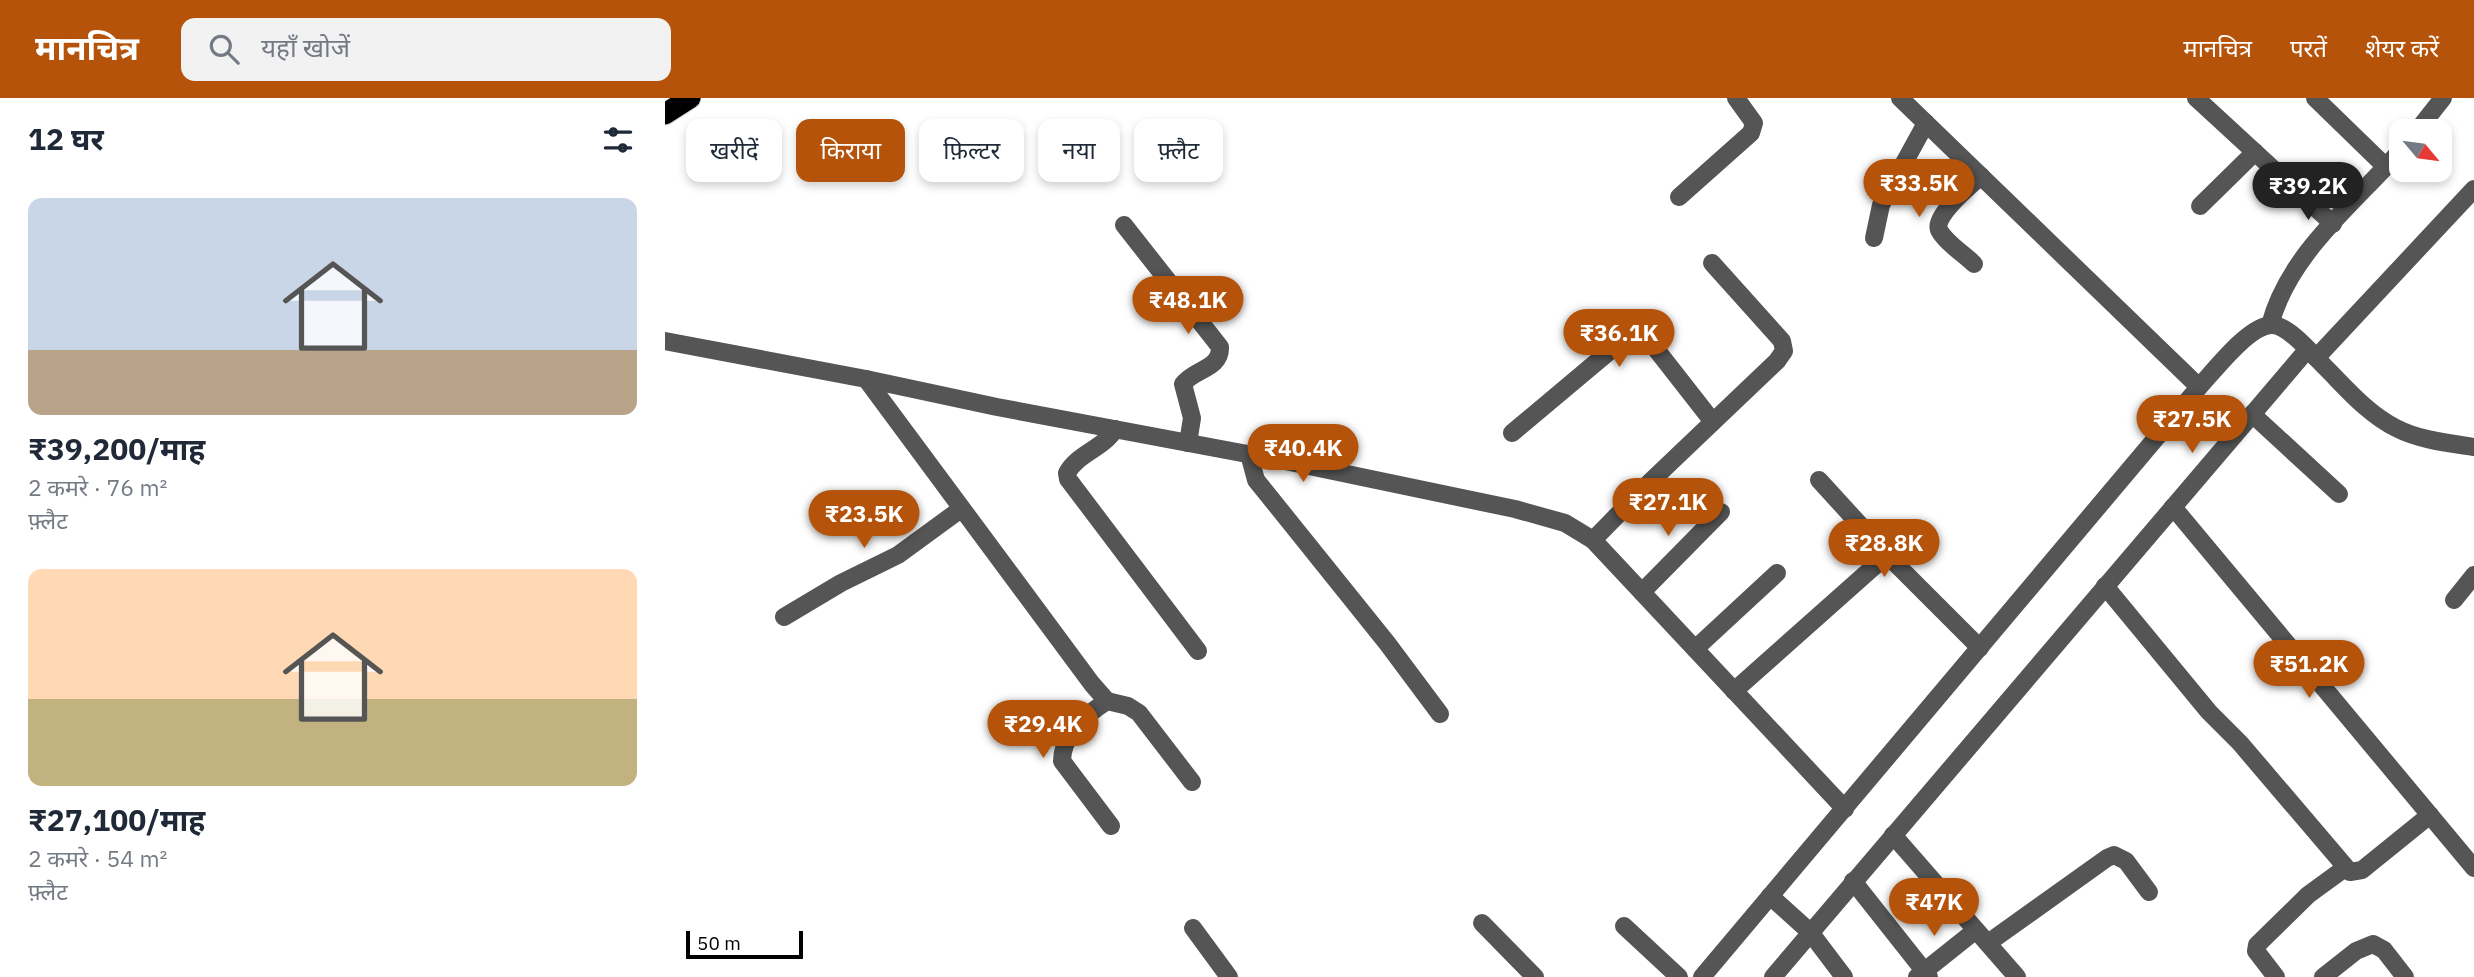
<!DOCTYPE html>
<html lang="hi">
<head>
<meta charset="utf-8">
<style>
  body { margin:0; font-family:"IBM Plex Sans","Noto Sans Devanagari",sans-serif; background:#f2f2f3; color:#1f2937; height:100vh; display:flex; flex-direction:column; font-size:26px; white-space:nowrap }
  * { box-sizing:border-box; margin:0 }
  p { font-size:23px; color:#747a83 }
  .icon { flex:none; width:38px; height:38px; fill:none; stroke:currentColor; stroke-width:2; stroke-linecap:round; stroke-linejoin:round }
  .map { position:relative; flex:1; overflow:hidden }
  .sheet { display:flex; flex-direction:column; background:#fff; width:665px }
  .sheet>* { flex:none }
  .guide { position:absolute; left:21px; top:21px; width:665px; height:63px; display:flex; gap:14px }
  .needle { width:46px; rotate:119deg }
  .fabs { position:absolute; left:1724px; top:21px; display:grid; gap:14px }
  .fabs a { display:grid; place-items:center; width:63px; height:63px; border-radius:14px; background:#fff; box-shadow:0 4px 10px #0003; font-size:35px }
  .scale { position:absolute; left:21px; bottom:18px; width:117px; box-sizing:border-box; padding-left:7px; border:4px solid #000; border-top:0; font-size:19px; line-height:24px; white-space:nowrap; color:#000; -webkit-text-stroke:5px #fff; paint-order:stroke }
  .price { position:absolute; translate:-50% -60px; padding:0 16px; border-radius:24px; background:#b45309; color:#fff; font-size:23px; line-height:46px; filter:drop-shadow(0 2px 4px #0008) }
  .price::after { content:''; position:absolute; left:50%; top:42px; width:21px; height:16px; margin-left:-10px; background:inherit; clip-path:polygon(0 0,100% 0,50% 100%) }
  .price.active { background:#222; color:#fff }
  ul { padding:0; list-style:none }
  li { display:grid; align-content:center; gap:14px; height:371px; padding:0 28px }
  li span { display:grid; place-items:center; height:217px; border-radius:14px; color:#555 }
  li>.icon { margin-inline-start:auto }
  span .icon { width:126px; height:126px; fill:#fffc; stroke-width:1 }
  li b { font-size:30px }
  h2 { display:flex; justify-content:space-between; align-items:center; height:84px; padding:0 28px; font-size:30px }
  .pill { padding:0 24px; border-radius:14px; background:#fff; box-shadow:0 4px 10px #0003; font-size:24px; line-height:63px }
  .pill.active { background:#b45309; color:#fff }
  header { display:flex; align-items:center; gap:42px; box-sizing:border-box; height:98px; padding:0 35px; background:#b45309; color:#fff }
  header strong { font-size:33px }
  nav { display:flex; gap:38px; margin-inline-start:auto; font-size:24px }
  .search { width:490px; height:63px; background:#f2f2f3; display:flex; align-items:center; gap:18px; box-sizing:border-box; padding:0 24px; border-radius:14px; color:#747a83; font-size:26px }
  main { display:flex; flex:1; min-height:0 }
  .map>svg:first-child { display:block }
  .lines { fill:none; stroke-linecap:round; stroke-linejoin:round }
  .highway-casing { stroke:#dbdbdb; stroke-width:23 }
  .minor { stroke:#555; stroke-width:18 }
  .highway { stroke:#000; stroke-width:21 }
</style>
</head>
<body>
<header>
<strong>मानचित्र</strong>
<div class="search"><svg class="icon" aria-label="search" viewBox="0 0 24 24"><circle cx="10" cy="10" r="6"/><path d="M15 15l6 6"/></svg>यहाँ खोजें</div>
<nav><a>मानचित्र</a><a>परतें</a><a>शेयर करें</a></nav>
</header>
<main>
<section class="sheet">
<h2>12 घर<svg class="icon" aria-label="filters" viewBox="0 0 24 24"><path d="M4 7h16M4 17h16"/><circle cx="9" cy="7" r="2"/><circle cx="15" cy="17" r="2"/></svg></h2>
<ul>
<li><span style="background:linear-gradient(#c9d6e8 70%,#b9a48a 0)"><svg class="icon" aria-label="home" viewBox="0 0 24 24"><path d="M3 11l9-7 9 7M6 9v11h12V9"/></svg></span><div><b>₹39,200/माह</b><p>2 कमरे · 76 m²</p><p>फ़्लैट</p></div></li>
<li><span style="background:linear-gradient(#ffd9b3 60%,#c2b280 0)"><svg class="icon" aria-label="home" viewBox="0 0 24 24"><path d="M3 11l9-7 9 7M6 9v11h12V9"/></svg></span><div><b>₹27,100/माह</b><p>2 कमरे · 54 m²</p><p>फ़्लैट</p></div></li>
</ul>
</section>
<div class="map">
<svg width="1809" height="879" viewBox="0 0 1809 879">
  <rect width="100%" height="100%" fill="#fff"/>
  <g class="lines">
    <g class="highway-casing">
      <path id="highway" d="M0,16L25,0"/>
    </g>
    <g class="minor">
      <path d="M1235,0L1534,289"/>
      <path d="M1531,0L1668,126"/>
      <path d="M1650,0L1721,69"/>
      <path d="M1752,33L1778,0"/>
      <path d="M1014,99L1086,35L1089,25L1071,0"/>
      <path d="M1535,108L1590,54"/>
      <path d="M459,127L555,249C556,271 529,271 518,286L527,320L523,345"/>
      <path d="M1209,140L1216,107L1261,25"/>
      <path d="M1309,166C1299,156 1281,145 1274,132C1268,118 1306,87 1316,78"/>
      <path d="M1605,227C1624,155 1689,106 1736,52"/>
      <path d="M0,243L201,281L332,309L620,363L850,411L900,425L928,442L1180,711"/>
      <path d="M1651,260L1809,91"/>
      <path d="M201,281L427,586L442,603L463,608L474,615L527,684"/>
      <path d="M1587,316L1674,396"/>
      <path d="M450,331C438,351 413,355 402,375L403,381L533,553"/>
      <path d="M847,335L965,236L971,234L980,237L1048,324"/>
      <path d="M584,356L591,382L722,545L775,616"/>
      <path d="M1154,382L1227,462L1315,550"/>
      <path d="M1508,409L1809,770"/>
      <path d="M928,442L985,384L1112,263L1119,253L1117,243L1047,165"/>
      <path d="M1440,488L1544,614L1575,645L1685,774L1697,772L1765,717"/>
      <path d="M977,494L1056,414"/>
      <path d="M1789,502L1809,477"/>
      <path d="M119,519L176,485L233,457L296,411"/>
      <path d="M1030,551L1112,475"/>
      <path d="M1069,593L1222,457"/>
      <path d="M442,603C422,616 397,636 397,663L446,728"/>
      <path d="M1228,737L1352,879"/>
      <path d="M1188,783L1264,879"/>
      <path d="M1105,798L1145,834L1179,879"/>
      <path d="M817,825L870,879"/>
      <path d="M959,828L1014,879"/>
      <path d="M528,830L564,879"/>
      <path d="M1323,845L1442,760L1449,757L1461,763L1484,794"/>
      <path d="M1037,879L1534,289C1550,272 1584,227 1607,227C1624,227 1649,258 1661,270C1682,291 1703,316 1731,330C1754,342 1783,345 1809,349"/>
      <path d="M1108,879L1642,252"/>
      <path d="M1252,879L1311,832"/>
      <path d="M1611,879L1591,853L1592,847L1643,797L1680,770"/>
      <path d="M1658,879L1691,853L1708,846L1719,852L1740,879"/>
    </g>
    <use href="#highway" class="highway"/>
  </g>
</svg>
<div class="fabs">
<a><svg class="needle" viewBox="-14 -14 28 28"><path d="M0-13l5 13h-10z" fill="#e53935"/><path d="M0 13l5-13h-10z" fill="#747a83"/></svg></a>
</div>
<div class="scale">50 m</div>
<b class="price" style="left:1254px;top:121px">₹33.5K</b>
<b class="price active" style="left:1643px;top:124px">₹39.2K</b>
<b class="price" style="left:523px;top:238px">₹48.1K</b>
<b class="price" style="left:954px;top:271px">₹36.1K</b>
<b class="price" style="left:1527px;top:357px">₹27.5K</b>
<b class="price" style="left:638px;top:386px">₹40.4K</b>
<b class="price" style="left:1003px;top:440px">₹27.1K</b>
<b class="price" style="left:199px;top:452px">₹23.5K</b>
<b class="price" style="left:1219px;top:481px">₹28.8K</b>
<b class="price" style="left:1644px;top:602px">₹51.2K</b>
<b class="price" style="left:378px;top:662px">₹29.4K</b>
<b class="price" style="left:1269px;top:840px">₹47K</b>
<div class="guide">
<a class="pill">खरीदें</a>
<a class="pill active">किराया</a>
<a class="pill">फ़िल्टर</a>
<a class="pill">नया</a>
<a class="pill">फ़्लैट</a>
</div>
</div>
</main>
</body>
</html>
